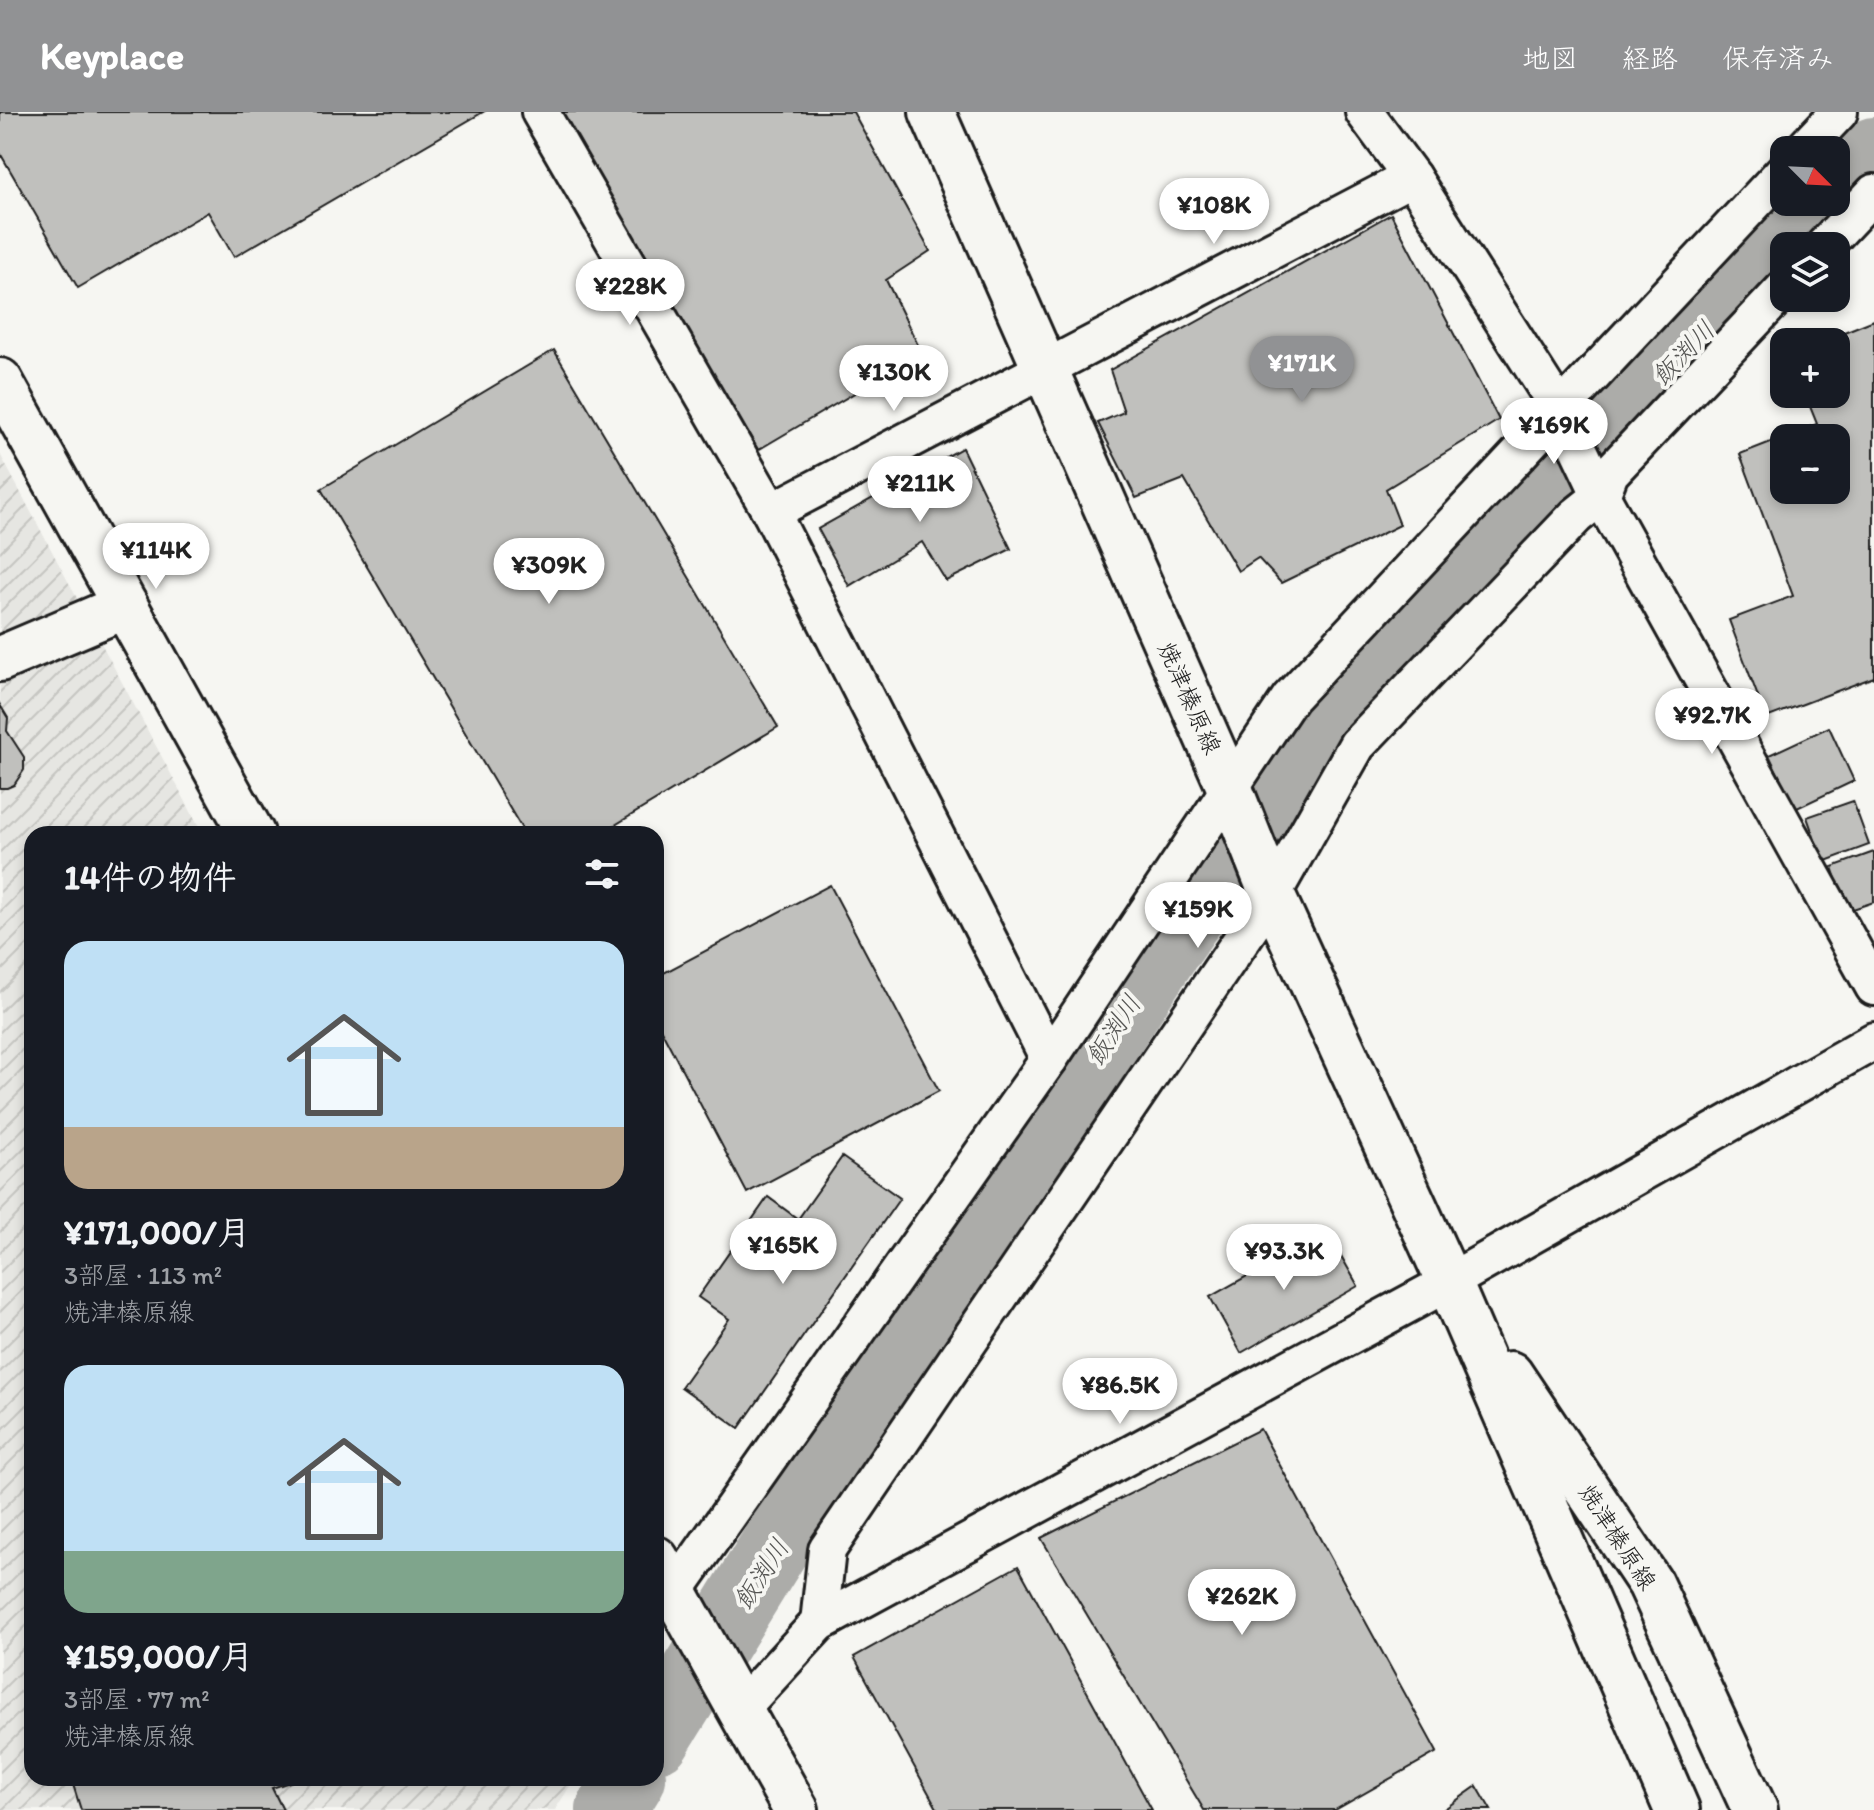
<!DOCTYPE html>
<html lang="ja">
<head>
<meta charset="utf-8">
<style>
  body { margin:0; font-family:Itim,"Klee One",sans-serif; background:#242831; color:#f1f3f6; height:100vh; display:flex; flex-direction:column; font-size:30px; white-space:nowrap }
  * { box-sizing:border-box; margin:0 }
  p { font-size:26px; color:#9ea1a6 }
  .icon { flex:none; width:44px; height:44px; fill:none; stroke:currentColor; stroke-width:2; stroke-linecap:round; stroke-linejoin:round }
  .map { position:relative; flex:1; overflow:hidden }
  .panel { position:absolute; left:24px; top:714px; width:640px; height:960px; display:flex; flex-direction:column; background:#171b24; border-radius:24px; box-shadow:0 4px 12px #0003 }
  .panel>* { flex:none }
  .needle { width:52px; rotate:114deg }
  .fabs { position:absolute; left:1770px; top:24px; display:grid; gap:16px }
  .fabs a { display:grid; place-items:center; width:80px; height:80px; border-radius:16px; background:#171b24; box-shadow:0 4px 12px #0003; font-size:40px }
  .price { position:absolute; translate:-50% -68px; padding:0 18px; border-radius:28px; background:#fff; color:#222; font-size:26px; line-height:52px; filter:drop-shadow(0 2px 4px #0008) }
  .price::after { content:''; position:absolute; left:50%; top:48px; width:24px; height:18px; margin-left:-12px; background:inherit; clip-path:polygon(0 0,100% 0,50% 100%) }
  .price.active { background:#919294; color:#fff }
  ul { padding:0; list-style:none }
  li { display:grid; align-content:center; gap:16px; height:424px; padding:0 40px }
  li span { display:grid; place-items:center; height:248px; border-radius:24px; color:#555 }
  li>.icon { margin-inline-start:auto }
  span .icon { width:144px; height:144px; fill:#fffc; stroke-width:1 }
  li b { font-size:34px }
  h2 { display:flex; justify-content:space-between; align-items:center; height:96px; padding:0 40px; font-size:34px }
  header { display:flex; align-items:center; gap:48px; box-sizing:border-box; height:112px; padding:0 40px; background:#919294; color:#fff }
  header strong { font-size:38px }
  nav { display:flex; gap:44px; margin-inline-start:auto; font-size:28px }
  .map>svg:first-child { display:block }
  .industrial { fill:url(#industrial-furrows) }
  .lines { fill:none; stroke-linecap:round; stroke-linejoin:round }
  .river { stroke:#acaca9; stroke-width:70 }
  .building { fill:#c0c0bd; stroke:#1c1c1c; stroke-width:2; fill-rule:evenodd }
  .street-casing { stroke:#1c1c1c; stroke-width:42 }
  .secondary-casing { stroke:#1c1c1c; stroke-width:50 }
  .primary-casing { stroke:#1c1c1c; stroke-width:50 }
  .street { stroke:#f6f6f2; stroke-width:36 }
  .secondary { stroke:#f6f6f2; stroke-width:44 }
  .primary { stroke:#f6f6f2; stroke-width:44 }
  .labels { text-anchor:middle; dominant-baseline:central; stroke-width:8; stroke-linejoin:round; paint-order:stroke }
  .street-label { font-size:24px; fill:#1c1c1c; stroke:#f6f6f2 }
  .water-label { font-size:26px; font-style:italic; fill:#565654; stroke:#f6f6f2 }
</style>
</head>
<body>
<header>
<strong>Keyplace</strong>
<nav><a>地図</a><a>経路</a><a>保存済み</a></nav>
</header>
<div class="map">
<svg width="1874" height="1698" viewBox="0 0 1874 1698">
  <defs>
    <pattern id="industrial-furrows" width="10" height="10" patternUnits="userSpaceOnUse" patternTransform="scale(2)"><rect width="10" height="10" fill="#e6e6e2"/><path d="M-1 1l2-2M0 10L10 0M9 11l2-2" fill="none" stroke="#c5c5c1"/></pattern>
  </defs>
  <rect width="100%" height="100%" fill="#f6f6f2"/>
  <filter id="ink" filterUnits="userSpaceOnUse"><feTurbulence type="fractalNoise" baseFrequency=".0125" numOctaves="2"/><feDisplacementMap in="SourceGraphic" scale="16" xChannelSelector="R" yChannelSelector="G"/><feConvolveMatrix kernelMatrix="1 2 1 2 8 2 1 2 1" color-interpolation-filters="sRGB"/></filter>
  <g filter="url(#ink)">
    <path class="industrial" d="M0,342L203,722H32V1666H575L555,1698H0Z"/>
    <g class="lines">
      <g class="river">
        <path d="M1836,80L1874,40"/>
        <path d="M1785,134L1826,90"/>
        <path d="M656,1626L775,1434L1164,839L1296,649L1784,135"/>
        <path d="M611,1698L631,1666"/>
      </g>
    </g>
    <g class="building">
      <path d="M0,0H483L234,145L208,100L78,176L0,41Z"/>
      <path d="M559,0H853L930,139L886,168L922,241L758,338Z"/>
      <path d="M1391,102L1499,308L1386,377L1400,413L1281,471L1258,446L1238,459L1184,367L1136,386L1098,311L1124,300L1110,258Z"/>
      <path d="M1874,208V565L1766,606L1729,508L1793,484L1740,342L1817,312L1805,282H1836V230H1819ZM1784,326H1836V378H1784Z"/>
      <path d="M554,238L778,615L600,722H525L321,377Z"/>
      <path d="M962,336L1011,437L946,469L922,430L849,474L818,417Z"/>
      <path d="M0,593L8,606L7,619L24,645V658L14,673L7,676H0Z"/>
      <path d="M1829,615L1854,669L1795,697L1769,643Z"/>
      <path d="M1853,689L1869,733L1823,750L1807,705Z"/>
      <path d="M1874,740V790L1847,799L1832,755Z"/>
      <path d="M830,773L939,979L747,1081L656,908V865Z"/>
      <path d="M842,1045L900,1086L739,1316L681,1275L729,1207L698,1185L768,1085L798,1107Z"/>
      <path d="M1327,1119L1358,1174L1241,1241L1210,1185Z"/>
      <path d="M1260,1317L1437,1640L1335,1698H1204L1041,1426Z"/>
      <path d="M1018,1454L1152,1698H938L854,1545Z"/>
      <path d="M71,1666H301L272,1676L283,1698H81Z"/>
      <path d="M1477,1674L1491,1698H1443Z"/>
    </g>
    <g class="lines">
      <g class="street-casing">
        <g id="street">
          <path d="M540,0L771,400L1049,947L674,1480"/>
          <path d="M1364,0L1412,65L1560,298L1601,384L1874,875"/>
          <path d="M1803,38L1839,0"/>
          <path d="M1824,134L1874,81"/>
          <path d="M771,400L1412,65"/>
          <path d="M1049,947L1290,586L1784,59"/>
          <path d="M819,1511L1449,1170L1874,929"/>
          <path d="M740,1597L819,1511L827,1438L1272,783L1357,633L1576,404L1601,384L1610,361L1784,177"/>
        </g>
      </g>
      <g class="secondary-casing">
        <g id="secondary">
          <path d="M0,269L252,722"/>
          <path d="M0,547L125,494"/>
          <path d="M656,1447L796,1698"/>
        </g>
      </g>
      <g class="primary-casing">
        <g id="primary">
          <path d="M932,0L1230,677L1272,783L1449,1170L1677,1698"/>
          <path d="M1510,1262L1650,1471L1755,1698"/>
        </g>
      </g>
      <use href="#street" class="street"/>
      <use href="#secondary" class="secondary"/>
      <use href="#primary" class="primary"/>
    </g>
  </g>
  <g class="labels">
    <g class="street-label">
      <text transform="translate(1190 586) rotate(66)">焼津榛原線</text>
      <text transform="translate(1618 1425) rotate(57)">焼津榛原線</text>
    </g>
    <g class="water-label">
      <text transform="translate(1683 241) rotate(-46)">飯渕川</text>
      <text transform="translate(1113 918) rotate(-57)">飯渕川</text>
      <text transform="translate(761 1462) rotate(-57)">飯渕川</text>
    </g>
  </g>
</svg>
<div class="fabs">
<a><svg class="needle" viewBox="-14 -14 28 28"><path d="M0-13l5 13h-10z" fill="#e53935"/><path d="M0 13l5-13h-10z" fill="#9ea1a6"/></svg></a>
<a><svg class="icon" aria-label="layers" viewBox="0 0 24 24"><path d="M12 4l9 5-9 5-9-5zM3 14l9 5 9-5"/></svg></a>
<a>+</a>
<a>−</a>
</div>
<b class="price" style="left:1214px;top:134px">¥108K</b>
<b class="price" style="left:630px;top:215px">¥228K</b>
<b class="price active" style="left:1302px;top:292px">¥171K</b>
<b class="price" style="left:894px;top:301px">¥130K</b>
<b class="price" style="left:1554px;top:354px">¥169K</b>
<b class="price" style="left:920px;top:412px">¥211K</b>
<b class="price" style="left:156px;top:479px">¥114K</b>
<b class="price" style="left:549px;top:494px">¥309K</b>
<b class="price" style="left:1712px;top:644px">¥92.7K</b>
<b class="price" style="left:1198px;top:838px">¥159K</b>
<b class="price" style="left:783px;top:1174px">¥165K</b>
<b class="price" style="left:1284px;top:1180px">¥93.3K</b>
<b class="price" style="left:1120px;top:1314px">¥86.5K</b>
<b class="price" style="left:1242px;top:1525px">¥262K</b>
<section class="panel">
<h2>14件の物件<svg class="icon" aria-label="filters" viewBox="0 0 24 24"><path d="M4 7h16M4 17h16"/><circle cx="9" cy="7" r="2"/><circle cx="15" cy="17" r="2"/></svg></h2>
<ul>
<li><span style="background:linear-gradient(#bfe0f5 75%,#b9a48a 0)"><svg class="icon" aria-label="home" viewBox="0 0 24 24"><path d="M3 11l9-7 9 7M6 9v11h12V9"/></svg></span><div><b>¥171,000/月</b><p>3部屋 · 113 m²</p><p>焼津榛原線</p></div></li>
<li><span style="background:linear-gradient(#bfe0f5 75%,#7fa58c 0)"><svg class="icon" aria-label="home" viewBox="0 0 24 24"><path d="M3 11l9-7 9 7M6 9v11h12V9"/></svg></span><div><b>¥159,000/月</b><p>3部屋 · 77 m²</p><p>焼津榛原線</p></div></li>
</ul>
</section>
</div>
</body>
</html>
